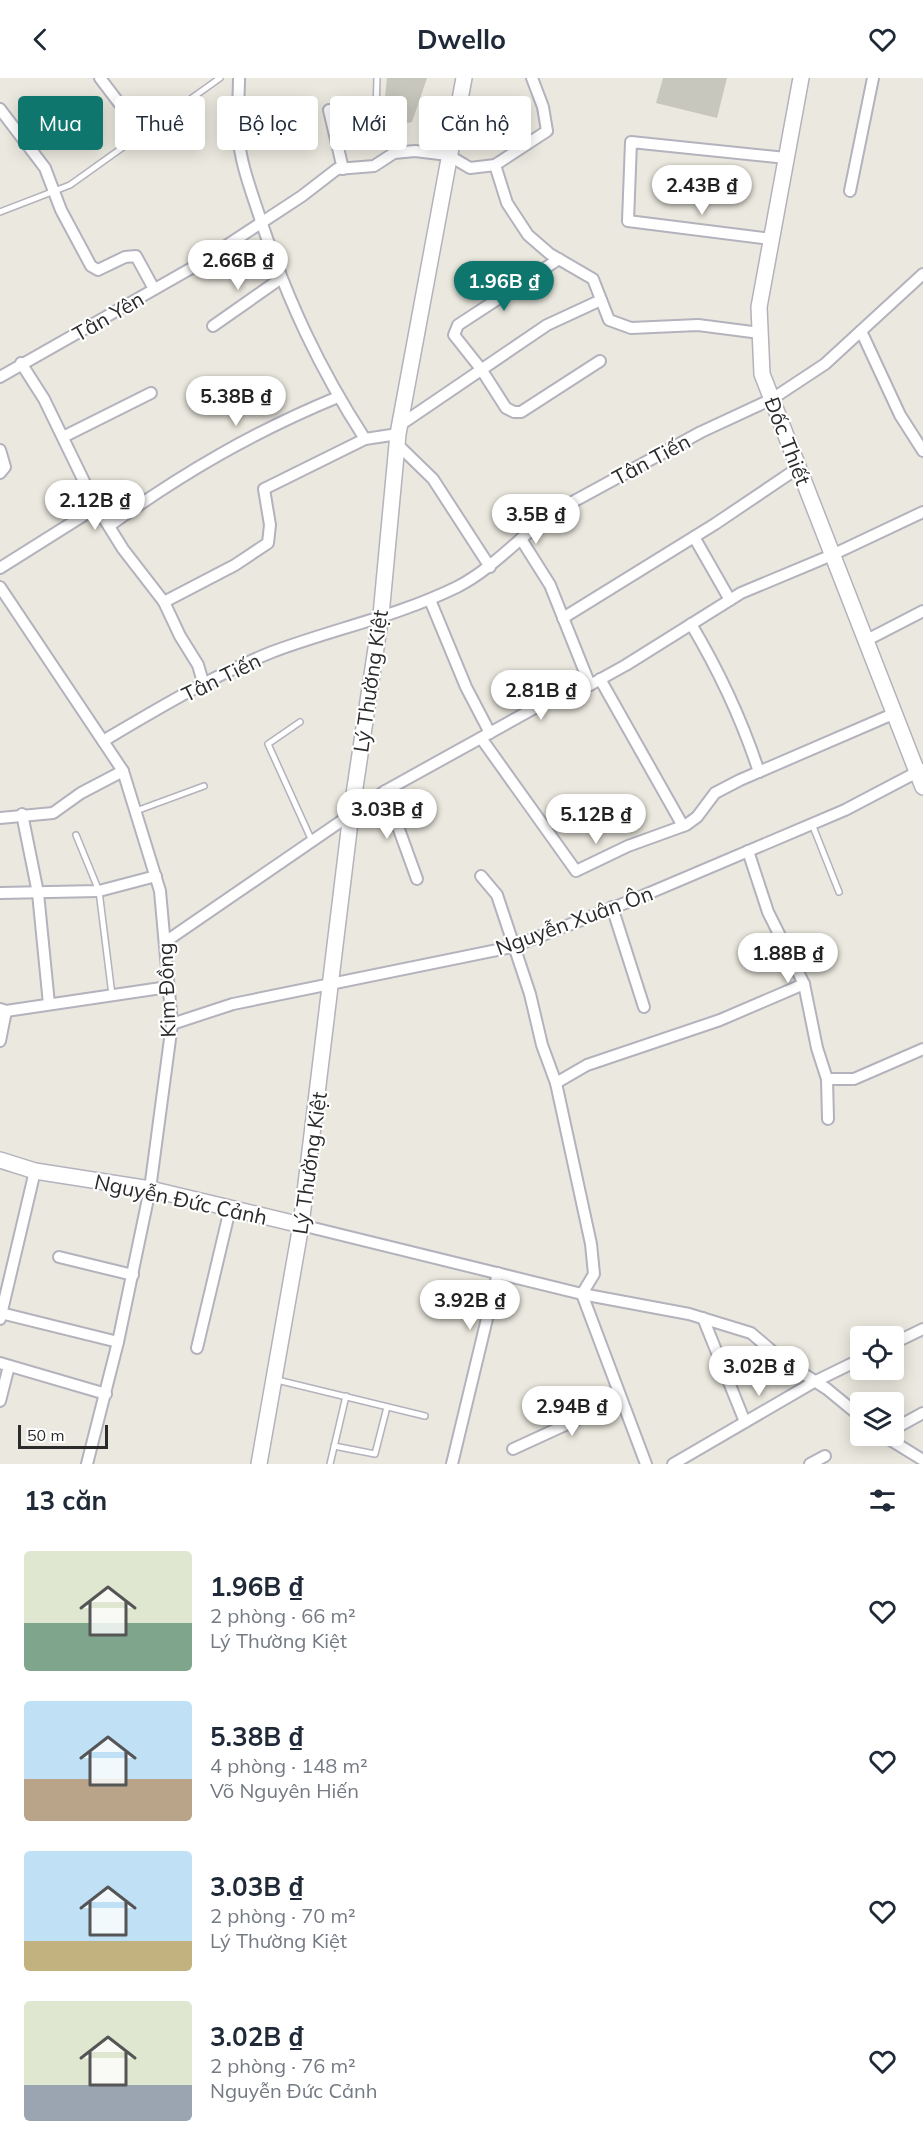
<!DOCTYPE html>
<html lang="vi">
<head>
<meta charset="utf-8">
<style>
  body { margin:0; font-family:Mulish,sans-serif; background:#f6f6f7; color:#1f2937; height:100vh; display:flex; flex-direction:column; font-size:22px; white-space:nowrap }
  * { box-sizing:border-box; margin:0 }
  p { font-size:20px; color:#747a83 }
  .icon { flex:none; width:33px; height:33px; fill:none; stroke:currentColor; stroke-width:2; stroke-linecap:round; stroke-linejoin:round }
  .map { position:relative; height:1386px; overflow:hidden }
  .drawer { display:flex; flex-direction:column; background:#fff; flex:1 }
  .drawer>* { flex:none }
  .hud { position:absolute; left:18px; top:18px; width:600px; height:54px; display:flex; gap:12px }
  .controls { position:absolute; left:850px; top:1248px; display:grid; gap:12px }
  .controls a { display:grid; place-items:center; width:54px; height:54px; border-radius:6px; background:#fff; box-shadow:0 3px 15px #0003; font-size:30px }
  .scale { position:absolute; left:18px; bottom:15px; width:90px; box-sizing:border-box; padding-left:6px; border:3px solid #2b2b2b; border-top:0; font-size:16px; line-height:21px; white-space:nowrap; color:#2b2b2b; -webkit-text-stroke:4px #fff; paint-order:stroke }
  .price { position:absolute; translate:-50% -51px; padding:0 14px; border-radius:21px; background:#fff; color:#222; font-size:20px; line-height:39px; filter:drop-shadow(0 2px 3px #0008) }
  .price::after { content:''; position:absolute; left:50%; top:36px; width:18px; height:14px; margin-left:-9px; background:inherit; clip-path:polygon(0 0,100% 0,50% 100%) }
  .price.selected { background:#0f766e; color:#fff }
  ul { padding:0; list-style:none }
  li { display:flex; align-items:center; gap:18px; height:150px; padding:0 24px }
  li span { display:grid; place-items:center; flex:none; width:168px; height:120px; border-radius:6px; color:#555 }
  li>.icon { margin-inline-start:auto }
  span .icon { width:72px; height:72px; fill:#fffc; stroke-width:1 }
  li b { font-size:26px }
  h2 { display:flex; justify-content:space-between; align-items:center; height:72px; padding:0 24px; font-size:26px }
  .chip { padding:0 21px; border-radius:6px; background:#fff; box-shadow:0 3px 15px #0003; font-size:21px; line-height:54px }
  .chip.selected { background:#0f766e; color:#fff }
  header { display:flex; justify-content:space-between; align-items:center; height:78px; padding:0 24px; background:#fff; font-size:27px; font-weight:700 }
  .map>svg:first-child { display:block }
  .building { fill:#c7c7bd }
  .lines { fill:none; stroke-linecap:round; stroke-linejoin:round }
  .lane-casing { stroke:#b3b2bd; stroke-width:8 }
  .street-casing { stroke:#b3b2bd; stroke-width:14 }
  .secondary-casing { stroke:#b3b2bd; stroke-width:18 }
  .lane { stroke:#fff; stroke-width:5 }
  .street { stroke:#fff; stroke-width:10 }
  .secondary { stroke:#fff; stroke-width:15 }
  .labels { text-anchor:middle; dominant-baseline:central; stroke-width:4.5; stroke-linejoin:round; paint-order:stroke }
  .street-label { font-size:21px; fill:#2b2b2b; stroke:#fff }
</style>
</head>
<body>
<header><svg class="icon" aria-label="back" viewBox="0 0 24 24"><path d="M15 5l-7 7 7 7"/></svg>Dwello<svg class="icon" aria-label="heart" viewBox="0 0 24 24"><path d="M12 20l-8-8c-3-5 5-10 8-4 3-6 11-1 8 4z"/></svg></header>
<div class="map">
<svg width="923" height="1386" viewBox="0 0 923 1386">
  <rect width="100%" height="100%" fill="#ebe9df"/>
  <g class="building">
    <path d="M387,0H427L412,44L396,47L383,37Z"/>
    <path d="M663,0H727L717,40L656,25Z"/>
  </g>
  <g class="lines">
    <g class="lane-casing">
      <g id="lane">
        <path d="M375,67L377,0"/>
        <path d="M0,134L70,107L220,0"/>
        <path d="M300,644L268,666L312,763"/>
        <path d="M136,733L204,708"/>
        <path d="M812,746L839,814"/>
        <path d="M76,757L99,813L112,917"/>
        <path d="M277,1302L425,1338"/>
        <path d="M334,1368L375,1376L387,1329"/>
        <path d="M330,1386L346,1318"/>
      </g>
    </g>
    <g class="street-casing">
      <g id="street">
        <path d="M100,0L141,54"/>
        <path d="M239,0C239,18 237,37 238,55C240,85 252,115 261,143C288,223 319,290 365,361"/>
        <path d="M0,31L45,90L61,132L91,188L98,192L125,179L136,178L154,211"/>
        <path d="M329,32L343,91"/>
        <path d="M495,87L507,125L528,157L550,176L593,201L609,242L631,250L698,247L760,255"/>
        <path d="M850,113L873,0"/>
        <path d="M771,161L628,143L631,64L786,80"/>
        <path d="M559,181L458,247L454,257L481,291L506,330L514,334H521L600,283"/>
        <path d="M213,248L280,201"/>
        <path d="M861,253L900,337L923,373"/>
        <path d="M21,285L44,321L95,426L123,471L164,524L180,558L198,587L203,604"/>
        <path d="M0,299L197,187L302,118L337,91L374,88L394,75L415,73L448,77L470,90L495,87L547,53L543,29L532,0"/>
        <path d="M400,347L547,247L601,222"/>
        <path d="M63,359L151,315"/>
        <path d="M397,366L433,401L490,489"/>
        <path d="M0,372L5,389L0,395"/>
        <path d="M109,448C183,395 253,354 338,319"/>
        <path d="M694,459L730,522"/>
        <path d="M521,461L550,507L590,607"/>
        <path d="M0,490L97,429"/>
        <path d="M0,509L123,693L160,813L172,946L150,1111L118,1264L87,1386"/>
        <path d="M430,522L466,609L490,655"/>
        <path d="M164,524L235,487L268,465L270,447L264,411L365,361L398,356"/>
        <path d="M563,540L715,446L798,390"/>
        <path d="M691,546C719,593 742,642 759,694"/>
        <path d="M865,563L923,533"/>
        <path d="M600,601L683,748"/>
        <path d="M481,660L576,793L628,768L686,747L697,739L715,715L740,702L893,636"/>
        <path d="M103,663C159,630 212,598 272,574C333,551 398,538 457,509C496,489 522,455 558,432L701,354L772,321L825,286L923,196"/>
        <path d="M385,713L417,801"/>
        <path d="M22,736L38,815L49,926"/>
        <path d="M0,740L53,735L81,715L123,693"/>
        <path d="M748,773L768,834L804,906L817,970L827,1001L828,1041"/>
        <path d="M481,798L497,817L530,916L542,967L556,1005L591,1166L594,1196L582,1216L646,1386"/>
        <path d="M0,815L99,813L156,798"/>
        <path d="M612,829L644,929"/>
        <path d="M165,864L385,713L551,621L590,607L626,587L741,515L832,477L923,434"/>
        <path d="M0,931L6,933L168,909"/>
        <path d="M172,946L233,926L512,869L633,822L845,732L923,691"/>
        <path d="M0,963L6,933"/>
        <path d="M827,1001H854L923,971"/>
        <path d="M556,1005L587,987L720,942L804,906"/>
        <path d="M301,1147L582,1216L689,1236L751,1255L785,1284L827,1311L861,1339"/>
        <path d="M59,1179L133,1197"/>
        <path d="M1,1235L118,1264"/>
        <path d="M703,1240L745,1344"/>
        <path d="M0,1241L35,1093"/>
        <path d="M894,1265L923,1251"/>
        <path d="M197,1270L230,1131"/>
        <path d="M0,1285L106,1316"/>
        <path d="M0,1323L9,1288"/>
        <path d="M894,1351L923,1335"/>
        <path d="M884,1358L923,1382"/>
        <path d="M513,1371L620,1322"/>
        <path d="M452,1386L498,1195"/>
        <path d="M673,1386L814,1304L861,1281"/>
        <path d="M810,1386L825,1378"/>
      </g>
    </g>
    <g class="secondary-casing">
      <g id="secondary">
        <path d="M801,0L759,229L762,296L923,709"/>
        <path d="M0,1082L35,1093L150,1111L301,1147"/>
        <path d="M259,1386L301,1147L351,736L381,537L398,356L464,0"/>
      </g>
    </g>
    <use href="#lane" class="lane"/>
    <use href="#street" class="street"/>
    <use href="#secondary" class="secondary"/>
  </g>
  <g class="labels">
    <g class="street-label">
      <text transform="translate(108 238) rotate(-30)">Tân Yên</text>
      <text transform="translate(788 363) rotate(69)">Đốc Thiết</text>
      <text transform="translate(651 381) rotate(-28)">Tân Tiến</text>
      <text transform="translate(221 599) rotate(-26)">Tân Tiến</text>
      <text transform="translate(370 603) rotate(-82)">Lý Thường Kiệt</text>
      <text transform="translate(574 842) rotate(-20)">Nguyễn Xuân Ôn</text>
      <text transform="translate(166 912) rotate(-92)">Kim Đồng</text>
      <text transform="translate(309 1085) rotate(-82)">Lý Thường Kiệt</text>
      <text transform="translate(181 1121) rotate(12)">Nguyễn Đức Cảnh</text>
    </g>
  </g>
</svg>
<div class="controls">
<a><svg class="icon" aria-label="locate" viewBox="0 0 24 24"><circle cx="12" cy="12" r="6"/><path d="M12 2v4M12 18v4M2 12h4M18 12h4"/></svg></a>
<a><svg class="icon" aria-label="layers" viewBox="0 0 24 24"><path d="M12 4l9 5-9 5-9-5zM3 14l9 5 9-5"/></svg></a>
</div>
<div class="scale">50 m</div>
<b class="price" style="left:702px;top:138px">2.43B ₫</b>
<b class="price" style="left:238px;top:213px">2.66B ₫</b>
<b class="price selected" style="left:504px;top:234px">1.96B ₫</b>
<b class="price" style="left:236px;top:349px">5.38B ₫</b>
<b class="price" style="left:95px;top:453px">2.12B ₫</b>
<b class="price" style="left:536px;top:467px">3.5B ₫</b>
<b class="price" style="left:541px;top:643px">2.81B ₫</b>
<b class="price" style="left:387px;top:762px">3.03B ₫</b>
<b class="price" style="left:596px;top:767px">5.12B ₫</b>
<b class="price" style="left:788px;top:906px">1.88B ₫</b>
<b class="price" style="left:470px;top:1253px">3.92B ₫</b>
<b class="price" style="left:759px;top:1319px">3.02B ₫</b>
<b class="price" style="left:572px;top:1359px">2.94B ₫</b>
<div class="hud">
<a class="chip selected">Mua</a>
<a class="chip">Thuê</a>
<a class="chip">Bộ lọc</a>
<a class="chip">Mới</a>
<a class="chip">Căn hộ</a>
</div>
</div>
<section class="drawer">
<h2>13 căn<svg class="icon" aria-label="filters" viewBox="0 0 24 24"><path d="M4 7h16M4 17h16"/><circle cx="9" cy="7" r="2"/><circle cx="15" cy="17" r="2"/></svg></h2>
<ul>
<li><span style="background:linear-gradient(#dfe7d0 60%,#7fa58c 0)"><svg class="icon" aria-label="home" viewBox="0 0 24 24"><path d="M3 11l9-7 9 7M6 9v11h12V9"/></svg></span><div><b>1.96B ₫</b><p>2 phòng · 66 m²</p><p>Lý Thường Kiệt</p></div><svg class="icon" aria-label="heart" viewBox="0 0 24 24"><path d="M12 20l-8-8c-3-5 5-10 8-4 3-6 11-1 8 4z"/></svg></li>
<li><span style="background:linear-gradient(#bfe0f5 65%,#b9a48a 0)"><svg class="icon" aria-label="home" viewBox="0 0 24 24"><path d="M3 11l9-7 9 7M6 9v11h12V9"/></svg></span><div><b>5.38B ₫</b><p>4 phòng · 148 m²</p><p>Võ Nguyên Hiến</p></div><svg class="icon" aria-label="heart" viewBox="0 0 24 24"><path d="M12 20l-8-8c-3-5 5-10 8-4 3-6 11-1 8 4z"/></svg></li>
<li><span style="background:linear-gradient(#bfe0f5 75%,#c2b280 0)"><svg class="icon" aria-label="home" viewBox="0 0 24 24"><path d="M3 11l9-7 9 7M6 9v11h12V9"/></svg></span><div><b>3.03B ₫</b><p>2 phòng · 70 m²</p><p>Lý Thường Kiệt</p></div><svg class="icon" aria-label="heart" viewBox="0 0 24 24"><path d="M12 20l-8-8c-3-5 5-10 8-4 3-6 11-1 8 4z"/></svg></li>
<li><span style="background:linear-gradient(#dfe7d0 70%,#9aa5b1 0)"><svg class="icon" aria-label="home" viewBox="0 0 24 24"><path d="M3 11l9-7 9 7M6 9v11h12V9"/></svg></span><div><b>3.02B ₫</b><p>2 phòng · 76 m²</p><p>Nguyễn Đức Cảnh</p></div><svg class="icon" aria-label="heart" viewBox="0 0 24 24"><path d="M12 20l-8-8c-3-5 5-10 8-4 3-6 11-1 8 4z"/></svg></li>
</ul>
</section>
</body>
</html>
